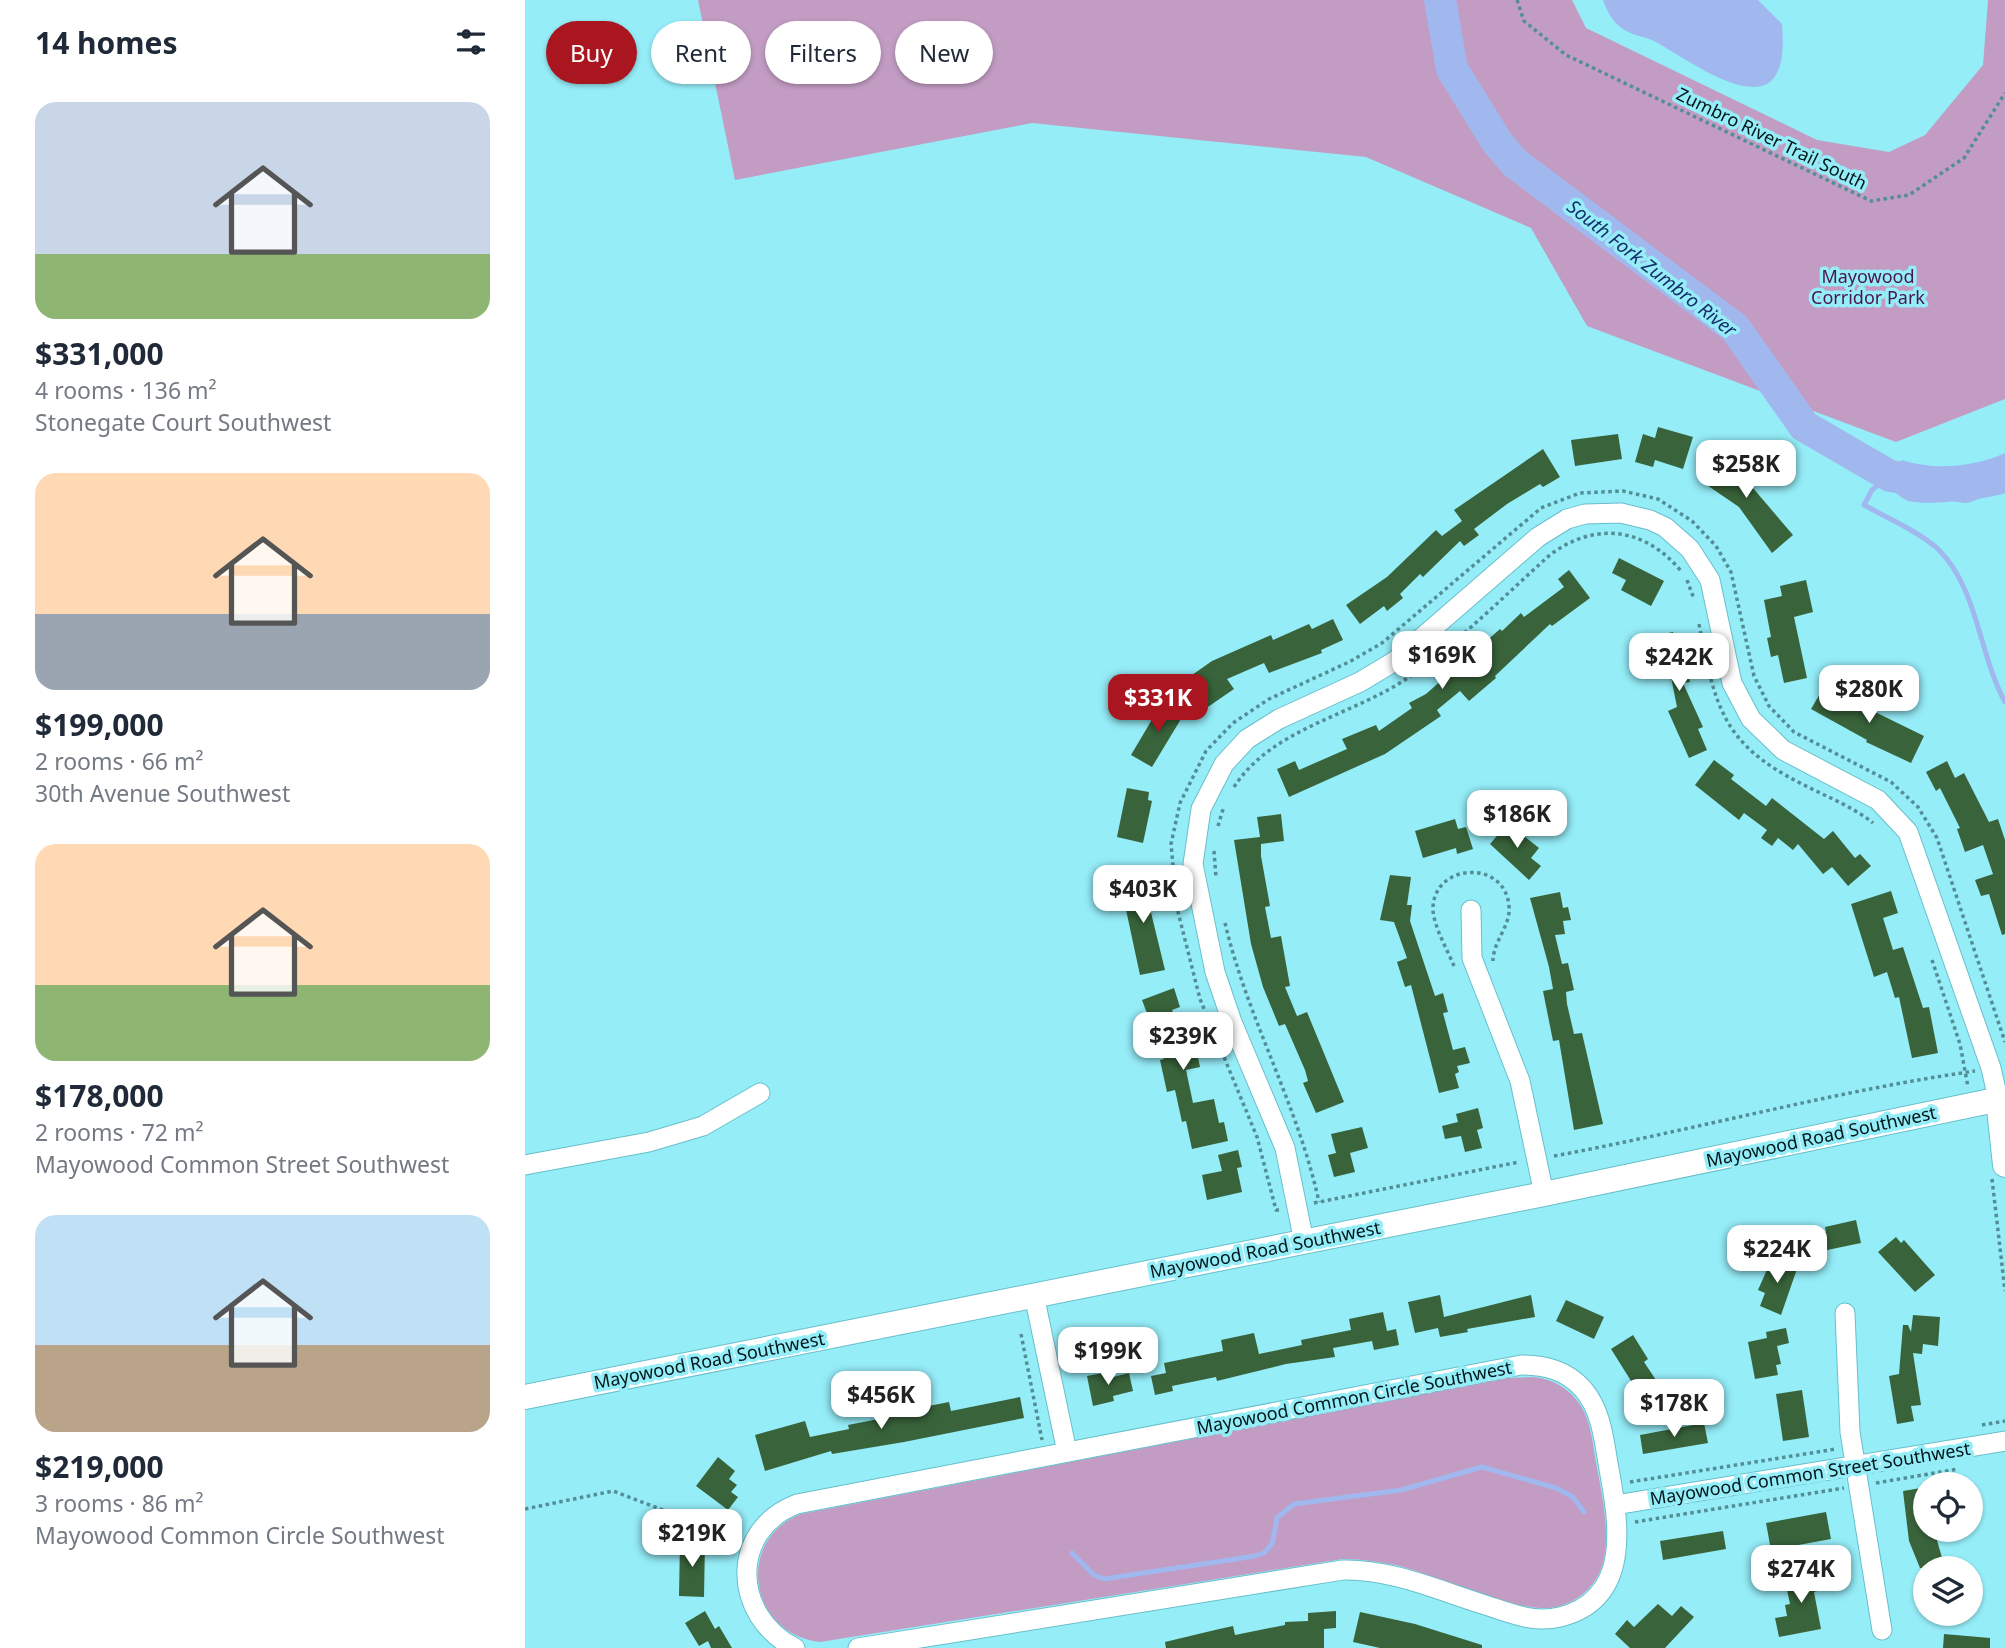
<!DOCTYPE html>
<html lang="en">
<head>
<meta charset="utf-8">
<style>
  body { margin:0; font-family:"Noto Sans",sans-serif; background:#f6f6f7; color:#1f2937; height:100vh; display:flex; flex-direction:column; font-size:26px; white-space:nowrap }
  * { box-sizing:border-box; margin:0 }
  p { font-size:23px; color:#747a83 }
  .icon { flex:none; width:38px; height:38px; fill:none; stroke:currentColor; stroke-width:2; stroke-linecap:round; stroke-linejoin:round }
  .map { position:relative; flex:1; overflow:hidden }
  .side { display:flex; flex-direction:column; background:#fff; width:525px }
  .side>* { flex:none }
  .banner { position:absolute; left:21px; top:21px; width:665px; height:63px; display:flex; gap:14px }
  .fabs { position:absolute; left:1388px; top:1472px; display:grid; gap:14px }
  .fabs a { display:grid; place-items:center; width:70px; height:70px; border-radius:50%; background:#fff; box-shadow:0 2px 5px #0004; font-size:35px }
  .price { position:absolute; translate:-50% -60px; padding:0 16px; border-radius:14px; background:#fff; color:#222; font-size:23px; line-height:46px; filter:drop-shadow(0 2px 4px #0008) }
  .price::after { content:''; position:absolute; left:50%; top:42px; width:21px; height:16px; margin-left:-10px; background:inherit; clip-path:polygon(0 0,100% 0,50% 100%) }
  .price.current { background:#aa161f; color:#fff }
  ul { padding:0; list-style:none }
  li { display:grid; align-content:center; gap:14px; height:371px; padding:0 35px }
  li span { display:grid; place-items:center; height:217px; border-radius:21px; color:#555 }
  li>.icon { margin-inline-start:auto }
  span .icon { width:126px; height:126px; fill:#fffc; stroke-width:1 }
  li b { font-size:30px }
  h2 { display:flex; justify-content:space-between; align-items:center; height:84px; padding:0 35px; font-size:30px }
  .pill { padding:0 24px; border-radius:32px; background:#fff; box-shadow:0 2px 5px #0004; font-size:24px; line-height:63px }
  .pill.current { background:#aa161f; color:#fff }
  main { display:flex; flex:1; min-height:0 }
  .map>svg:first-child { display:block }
  .green { fill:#c29cc3 }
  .water { fill:#a0b8ee }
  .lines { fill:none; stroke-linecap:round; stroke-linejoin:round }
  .stream { stroke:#a0b8ee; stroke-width:5 }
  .river { stroke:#a0b8ee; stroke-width:32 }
  .building { fill:#39643b }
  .minor-casing { stroke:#68bfca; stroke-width:21 }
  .tertiary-casing { stroke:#68bfca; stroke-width:26 }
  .path { stroke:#538e96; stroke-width:3.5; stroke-dasharray:3.5 3.5; stroke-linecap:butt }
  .minor { stroke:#fff; stroke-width:19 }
  .tertiary { stroke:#fff; stroke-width:24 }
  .labels { text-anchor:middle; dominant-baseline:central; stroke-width:7; stroke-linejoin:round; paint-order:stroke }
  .street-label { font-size:18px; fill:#001619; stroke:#95edf8 }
  .park-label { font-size:18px; fill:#4a144d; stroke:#95edf8 }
  .water-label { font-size:19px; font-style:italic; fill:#172d6b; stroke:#95edf8 }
</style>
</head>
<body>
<main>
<section class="side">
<h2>14 homes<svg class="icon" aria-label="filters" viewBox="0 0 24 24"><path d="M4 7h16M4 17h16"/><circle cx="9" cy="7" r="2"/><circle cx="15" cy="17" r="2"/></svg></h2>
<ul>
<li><span style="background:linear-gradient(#c9d6e8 70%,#8fb573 0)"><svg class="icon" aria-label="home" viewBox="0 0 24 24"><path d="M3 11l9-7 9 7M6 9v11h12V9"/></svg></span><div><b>$331,000</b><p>4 rooms · 136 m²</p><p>Stonegate Court Southwest</p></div></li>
<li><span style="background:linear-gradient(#ffd9b3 65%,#9aa5b1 0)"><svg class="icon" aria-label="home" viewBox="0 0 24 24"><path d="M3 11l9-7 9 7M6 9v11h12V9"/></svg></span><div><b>$199,000</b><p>2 rooms · 66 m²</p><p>30th Avenue Southwest</p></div></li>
<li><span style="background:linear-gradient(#ffd9b3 65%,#8fb573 0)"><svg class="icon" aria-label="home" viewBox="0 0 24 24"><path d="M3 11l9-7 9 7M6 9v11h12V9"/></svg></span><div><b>$178,000</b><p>2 rooms · 72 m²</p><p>Mayowood Common Street Southwest</p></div></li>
<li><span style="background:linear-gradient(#bfe0f5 60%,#b9a48a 0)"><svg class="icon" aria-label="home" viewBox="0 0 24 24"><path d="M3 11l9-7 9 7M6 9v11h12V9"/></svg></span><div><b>$219,000</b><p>3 rooms · 86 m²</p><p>Mayowood Common Circle Southwest</p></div></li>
</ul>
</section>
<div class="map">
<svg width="1480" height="1648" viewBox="0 0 1480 1648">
  <rect width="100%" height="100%" fill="#95edf8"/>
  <g class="green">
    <path d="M173,0H1047L1061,28L1292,140L1364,152L1400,135L1458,65L1463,0H1480V399L1371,442L1062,326L1006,228L841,157L507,123L210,180Z"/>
    <path d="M1008,1377C1029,1379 1045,1389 1056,1406C1067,1424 1068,1448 1072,1468C1081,1517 1098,1586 1035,1606C997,1618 912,1575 871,1565C853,1562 836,1559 818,1559L295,1642C224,1634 209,1540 276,1514L981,1378Z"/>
  </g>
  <g class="water">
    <path d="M1078,0H1233L1257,24C1258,41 1260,68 1246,81C1220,104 1154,54 1129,41C1118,36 1105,35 1095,27C1086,19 1082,11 1078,0Z"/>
    <path d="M1480,453V493C1465,499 1394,507 1381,500C1371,495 1364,486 1357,478L1377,460C1408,471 1450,467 1480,453Z"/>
  </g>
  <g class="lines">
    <g class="stream">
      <path d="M1364,476L1347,490L1339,505C1362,518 1393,531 1413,549C1453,588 1454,655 1480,702"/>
      <path d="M547,1553L569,1575L579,1579L730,1556L739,1553L747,1544L752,1518L769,1504L876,1490L957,1467L1031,1488L1048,1497L1059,1512"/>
    </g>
    <path class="river" d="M915,0L927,69L972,142L990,163L1210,328L1279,426L1365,476L1440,487L1480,472"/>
  </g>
  <g class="building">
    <path d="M1133,427L1168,437L1158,469L1130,460L1128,467L1110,462L1118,434L1130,438Z"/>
    <path d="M1093,434L1097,459L1050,466L1046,440Z"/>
    <path d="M1018,449L1035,477L1018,487L1015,484L982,504L949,529L954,535L939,546L935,541L898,577L895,574L875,594L878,598L862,611L859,606L835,624L821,605L862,577L911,530L917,536L937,521L929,510Z"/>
    <path d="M1192,453L1225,476L1222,481L1268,535L1247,553L1214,507L1173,479Z"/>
    <path d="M1094,558L1139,581L1126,606L1096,590L1101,580L1087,573Z"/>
    <path d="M1044,570L1065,598L1027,626L1025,624L970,676L971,678L944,701L935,691L912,710L916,716L860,754L764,797L752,769L770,761L774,770L822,749L817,739L851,725L854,731L887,708L884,703L901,694L975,629L977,631L996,613L999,617L1039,587L1033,579Z"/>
    <path d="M1281,580L1288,612L1269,617L1282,678L1259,683L1253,655L1246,657L1242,638L1246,637L1239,600L1257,596L1255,586Z"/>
    <path d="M808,619L818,640L796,650L797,653L744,673L739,663L702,679L709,689L677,711L657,682L687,661L746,635L748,640L784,624L787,629Z"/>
    <path d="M1148,632L1155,665L1161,664L1165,682L1158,683L1178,727L1173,729L1182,750L1164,758L1143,711L1152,707L1146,677L1134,679L1125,637Z"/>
    <path d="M1299,687L1399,736L1386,763L1341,742L1342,740L1286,709Z"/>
    <path d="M638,701L659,714L627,767L606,755Z"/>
    <path d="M1189,760L1209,775L1206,779L1241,806L1247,798L1299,839L1308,831L1330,858L1335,854L1346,866L1323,886L1307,867L1298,874L1273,844L1268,850L1253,838L1247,846L1236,838L1242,830L1219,813L1214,820L1170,785Z"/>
    <path d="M1422,761L1430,778L1439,773L1464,822L1473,819L1480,840V934L1477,935L1464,894L1456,896L1450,880L1468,874L1458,845L1440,852L1432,829L1435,828L1415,788L1411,791L1401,772Z"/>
    <path d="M602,788L624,792L623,800L627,801L618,843L592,837Z"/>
    <path d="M756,814L759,841L736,844V856L745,906L740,907L746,938L756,936L765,986L760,987L772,1016L782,1012L819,1102L791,1113L778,1083L783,1081L780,1070L760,1024L754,1026L738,987L726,944L709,840L735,837L732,817Z"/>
    <path d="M930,819L933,829L941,827L948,849L932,854L931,848L898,858L890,831Z"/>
    <path d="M983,823L1014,848L1006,858L1016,866L1004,880L965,844Z"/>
    <path d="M623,869L627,887L620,888L640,970L615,975L597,891L610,888L606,873Z"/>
    <path d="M865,875L886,877L882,905H887L885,921L910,996L918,993L923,1012L918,1013L928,1050L940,1047L945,1063L932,1066L934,1072L930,1074L934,1088L914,1093L886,985L880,987L872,962L882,958L869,922L855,920Z"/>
    <path d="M1366,891L1373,913L1358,918L1368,950L1378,947L1398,1008L1404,1007L1413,1053L1387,1058L1374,997L1370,998L1362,972L1349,977L1326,904Z"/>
    <path d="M1035,892L1038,908L1043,907L1046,920L1038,921L1040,934L1030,935L1037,964L1043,963L1049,990L1041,992L1042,1004L1049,1034L1057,1033L1078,1124L1049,1130L1034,1040L1028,1041L1018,991L1028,989L1024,967L1005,898Z"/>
    <path d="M649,988L655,1007L647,1010L662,1049L671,1048L675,1067L661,1070L668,1103L689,1099L694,1123L699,1122L703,1141L667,1149L661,1121L657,1122L650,1090L642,1092L635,1060L639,1059L617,1000Z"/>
    <path d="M953,1108L958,1128L952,1130L957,1148L940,1152L936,1136L920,1139L917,1126L933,1122L931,1114Z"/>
    <path d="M837,1127L843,1148L825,1153L830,1172L809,1177L803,1155L811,1153L806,1134Z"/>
    <path d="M713,1150L717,1167L712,1168L717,1192L682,1200L677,1175L697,1171L693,1155Z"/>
    <path d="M1331,1220L1336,1243L1283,1254L1279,1237L1301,1232L1300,1227Z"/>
    <path d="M1371,1237L1376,1243L1379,1240L1410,1275L1390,1292L1353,1252Z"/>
    <path d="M1248,1256L1273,1266L1256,1315L1235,1306L1240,1293L1233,1290Z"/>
    <path d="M915,1295L919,1317L1006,1295L1010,1317L942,1329L943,1332L915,1337L913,1328L890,1333L883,1302Z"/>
    <path d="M1041,1300L1079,1317L1069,1339L1031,1321Z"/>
    <path d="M858,1312L862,1331L871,1329L874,1345L849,1350L847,1341L808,1348L810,1357L761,1364L692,1381L691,1377L647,1386L648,1391L630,1395L626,1376L641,1373L639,1363L698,1351L696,1340L729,1333L734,1354L777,1345L776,1340L826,1330L824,1319Z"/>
    <path d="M1388,1315L1415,1317L1413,1346L1398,1344L1397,1354L1388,1353L1396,1405L1386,1406L1389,1421L1372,1424L1364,1376L1374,1374L1378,1325H1383L1386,1332Z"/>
    <path d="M1261,1328L1264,1343L1252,1346L1256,1364L1251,1365L1253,1375L1230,1379L1223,1342L1242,1338L1241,1332Z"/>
    <path d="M1108,1335L1123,1359L1119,1362L1137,1389L1118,1400L1086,1349Z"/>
    <path d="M583,1372L584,1378L604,1373L608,1391L588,1396L589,1401L568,1406L562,1376Z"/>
    <path d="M1277,1390L1284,1437L1258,1441L1251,1394Z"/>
    <path d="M495,1397L499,1418L379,1442L307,1454L306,1451L240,1471L230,1435L280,1421L285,1437L324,1429L323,1425L374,1415L373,1412L424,1402L426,1411Z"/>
    <path d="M1179,1423L1183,1443L1118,1454L1115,1435Z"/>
    <path d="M193,1457L210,1471L204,1479L212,1485L206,1492L213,1497L203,1510L171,1486Z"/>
    <path d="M1396,1488L1400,1530H1409L1420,1568H1395L1384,1541L1378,1491Z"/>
    <path d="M1301,1512L1306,1539L1246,1550L1241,1523Z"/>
    <path d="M1198,1531L1201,1549L1138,1560L1135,1541Z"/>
    <path d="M155,1542H180L179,1597L154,1596Z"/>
    <path d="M1292,1569L1296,1590L1289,1592L1296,1629L1254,1637L1250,1618L1262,1616L1260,1605L1265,1604L1259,1576Z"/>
    <path d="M1133,1604L1147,1616L1156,1606L1169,1617L1140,1648H1105L1090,1634L1102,1620L1109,1627Z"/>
    <path d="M180,1611L190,1629L194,1626L207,1648H186L183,1641L174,1646L160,1623Z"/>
    <path d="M811,1611V1628L799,1629V1648H641L640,1642L690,1630L708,1626L710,1635L760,1625V1622L783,1621V1613Z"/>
    <path d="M835,1612L890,1624L957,1645V1648H855L828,1642Z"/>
    <path d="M1419,1634L1465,1638V1648H1418Z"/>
  </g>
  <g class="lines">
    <g class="minor-casing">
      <g id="minor">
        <path d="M946,910L947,958L995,1081L1019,1194"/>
        <path d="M0,1165L124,1142L178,1126L235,1093"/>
        <path d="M779,1242L760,1148L707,1022L690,972L668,864L676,809L699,764L722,739L754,719L835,682L870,661L1013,537L1042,519L1060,514L1096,513L1125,520L1140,527L1165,549L1185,580L1207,683L1226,719L1258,750L1353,800L1383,832L1466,1068L1473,1099"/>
        <path d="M509,1295L542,1452"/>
        <path d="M1320,1313L1325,1432L1357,1630"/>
        <path d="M1090,1505L1480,1441"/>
        <path d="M270,1648C207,1616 204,1530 272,1504L996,1365C1020,1365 1041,1370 1058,1389C1077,1411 1079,1441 1084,1469C1094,1523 1107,1599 1035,1617C1008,1624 983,1612 957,1604C913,1590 866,1569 818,1570L333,1648"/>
      </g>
    </g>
    <g class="tertiary-casing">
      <g id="tertiary">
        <path d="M1473,1099L1480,1165"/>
        <path d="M0,1397L1019,1194L1480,1098"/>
      </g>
    </g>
    <g class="path">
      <path d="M992,0L999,21L1041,55L1346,201L1384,195L1439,158L1480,93"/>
      <path d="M1162,580L1169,599"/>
      <path d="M1174,624C1190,706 1197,744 1277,784C1300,796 1327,806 1348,823"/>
      <path d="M709,787C748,727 828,716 884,677C935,641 980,595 1026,554C1072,521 1120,528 1156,571"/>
      <path d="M693,826L699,806"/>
      <path d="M689,851L691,878"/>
      <path d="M700,923C723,1020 773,1105 794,1202"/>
      <path d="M1407,960L1435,1044L1443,1087"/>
      <path d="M929,966C922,949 910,929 908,911C906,863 980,858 984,906C986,926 968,941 968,961"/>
      <path d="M1029,1156C1170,1130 1309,1091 1450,1071"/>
      <path d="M1467,1179L1480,1291"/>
      <path d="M789,1203L994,1162"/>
      <path d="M754,1210H751L732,1137L675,999L652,908L646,844L655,803L681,751L708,723L744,699L824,662L857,643L1016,508L1055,493L1098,491L1133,499L1167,521L1191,546L1206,572L1229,676L1244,706L1269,732L1366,782L1393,807L1412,838L1480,1042"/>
      <path d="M496,1334L517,1440"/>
      <path d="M1457,1425L1480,1421"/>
      <path d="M1105,1482L1311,1449"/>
      <path d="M1351,1483L1433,1469"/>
      <path d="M0,1509L88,1491L213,1539"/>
      <path d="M1110,1522L1319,1488"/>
    </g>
    <use href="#minor" class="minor"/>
    <use href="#tertiary" class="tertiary"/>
  </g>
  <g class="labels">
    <g class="street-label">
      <text transform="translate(1247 138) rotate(26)">Zumbro River Trail South</text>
      <text transform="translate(1296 1136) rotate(-12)">Mayowood Road Southwest</text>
      <text transform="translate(740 1249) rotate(-11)">Mayowood Road Southwest</text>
      <text transform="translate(184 1360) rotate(-11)">Mayowood Road Southwest</text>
      <text transform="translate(829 1397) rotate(-11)">Mayowood Common Circle Southwest</text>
      <text transform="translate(1285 1473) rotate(-9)">Mayowood Common Street Southwest</text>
    </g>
    <g class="park-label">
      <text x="1343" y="276">Mayowood<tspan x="1343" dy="21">Corridor Park</tspan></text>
    </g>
    <g class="water-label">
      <text transform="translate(1127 268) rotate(38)">South Fork Zumbro River</text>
    </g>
  </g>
</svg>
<div class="fabs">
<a><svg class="icon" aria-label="locate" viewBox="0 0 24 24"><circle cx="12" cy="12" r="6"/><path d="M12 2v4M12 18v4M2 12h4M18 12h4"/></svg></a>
<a><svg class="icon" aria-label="layers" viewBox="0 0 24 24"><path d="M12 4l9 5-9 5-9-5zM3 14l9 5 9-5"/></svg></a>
</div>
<b class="price" style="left:1221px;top:500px">$258K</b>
<b class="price" style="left:917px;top:691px">$169K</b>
<b class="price" style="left:1154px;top:693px">$242K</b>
<b class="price" style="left:1344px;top:725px">$280K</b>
<b class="price current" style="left:633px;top:734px">$331K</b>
<b class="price" style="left:992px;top:850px">$186K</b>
<b class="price" style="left:618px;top:925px">$403K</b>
<b class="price" style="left:658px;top:1072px">$239K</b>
<b class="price" style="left:1252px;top:1285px">$224K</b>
<b class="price" style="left:583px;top:1387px">$199K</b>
<b class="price" style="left:356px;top:1431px">$456K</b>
<b class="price" style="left:1149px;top:1439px">$178K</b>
<b class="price" style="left:167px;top:1569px">$219K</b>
<b class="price" style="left:1276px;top:1605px">$274K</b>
<div class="banner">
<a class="pill current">Buy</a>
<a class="pill">Rent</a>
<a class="pill">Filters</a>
<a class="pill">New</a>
</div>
</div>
</main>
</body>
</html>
